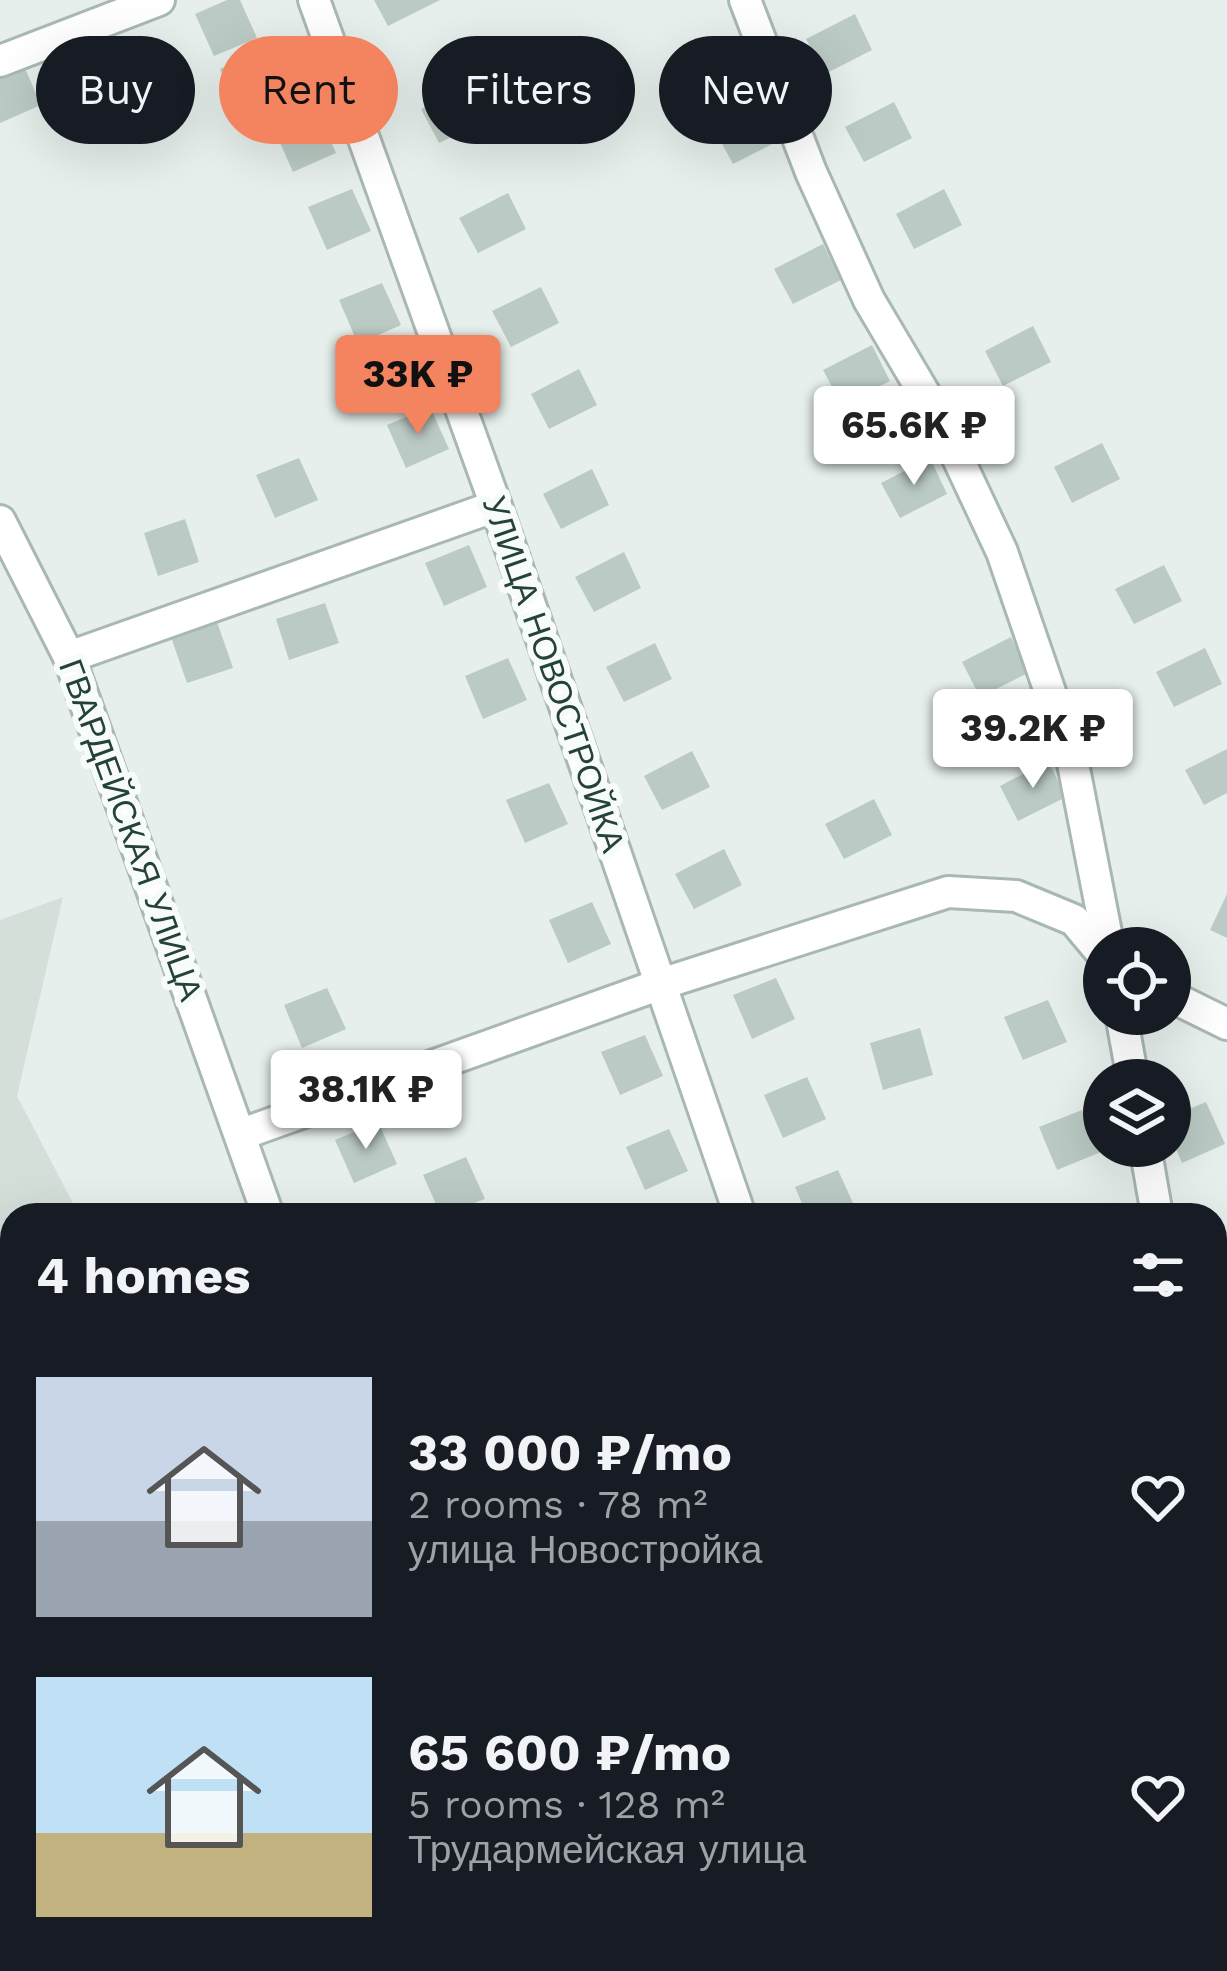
<!DOCTYPE html>
<html lang="en">
<head>
<meta charset="utf-8">
<style>
  body { margin:0; font-family:"Work Sans",sans-serif; background:#242831; color:#f1f3f6; height:100vh; display:flex; flex-direction:column; font-size:45px; white-space:nowrap }
  * { box-sizing:border-box; margin:0 }
  p { font-size:39px; color:#9ea1a6 }
  .icon { flex:none; width:66px; height:66px; fill:none; stroke:currentColor; stroke-width:2; stroke-linecap:round; stroke-linejoin:round }
  .map { position:relative; flex:1; overflow:hidden }
  .drawer { position:absolute; left:0px; top:1203px; width:1227px; height:768px; display:flex; flex-direction:column; background:#171b24; border-radius:36px 36px 0 0; box-shadow:0 12px 48px #0002 }
  .drawer>* { flex:none }
  .guide { position:absolute; left:36px; top:36px; width:1155px; height:108px; display:flex; gap:24px }
  .tools { position:absolute; left:1083px; top:927px; display:grid; gap:24px }
  .tools a { display:grid; place-items:center; width:108px; height:108px; border-radius:50%; background:#171b24; box-shadow:0 12px 48px #0002; font-size:60px }
  .price { position:absolute; translate:-50% -102px; padding:0 27px; border-radius:12px; background:#fff; color:#222; font-size:39px; line-height:78px; filter:drop-shadow(0 3px 6px #0008) }
  .price::after { content:''; position:absolute; left:50%; top:72px; width:36px; height:27px; margin-left:-18px; background:inherit; clip-path:polygon(0 0,100% 0,50% 100%) }
  .price.selected { background:#f4845f; color:#111 }
  ul { padding:0; list-style:none }
  li { display:flex; align-items:center; gap:36px; height:300px; padding:0 36px }
  li span { display:grid; place-items:center; flex:none; width:336px; height:240px; border-radius:0px; color:#555 }
  li>.icon { margin-inline-start:auto }
  span .icon { width:144px; height:144px; fill:#fffc; stroke-width:1 }
  li b { font-size:51px }
  h2 { display:flex; justify-content:space-between; align-items:center; height:144px; padding:0 36px; font-size:51px }
  .tag { padding:0 42px; border-radius:54px; background:#171b24; box-shadow:0 12px 48px #0002; font-size:42px; line-height:108px }
  .tag.selected { background:#f4845f; color:#111 }
  .map>svg:first-child { display:block }
  .built { fill:#d4dfda }
  .building { fill:#bbcac4 }
  .lines { fill:none; stroke-linecap:round; stroke-linejoin:round }
  .street-casing { stroke:#a8b8b2; stroke-width:36 }
  .street { stroke:#fff; stroke-width:30 }
  .labels { text-anchor:middle; dominant-baseline:central; stroke-width:12; stroke-linejoin:round; paint-order:stroke }
  .street-label { font-size:33px; fill:#24423a; stroke:#f7fbf9 }
</style>
</head>
<body>
<div class="map">
<svg width="1227" height="1971" viewBox="0 0 1227 1971">
  <rect width="100%" height="100%" fill="#e6efeb"/>
  <g class="built">
    <path d="M63,897L17,1096L79,1215H12V1812L0,1774V920Z"/>
    <path d="M58,1959H392L389,1971H62Z"/>
  </g>
  <g class="building">
    <path d="M227,0H240L257,38L214,56L195,14Z"/>
    <path d="M374,0H440L388,26Z"/>
    <path d="M855,14L872,50L825,74L806,39Z"/>
    <path d="M263,52L282,94L238,112L220,69Z"/>
    <path d="M24,66L41,105L0,123V76Z"/>
    <path d="M470,84L487,120L439,143L421,109Z"/>
    <path d="M894,102L912,138L864,162L845,127Z"/>
    <path d="M763,104L780,140L733,164L714,129Z"/>
    <path d="M317,112L336,153L293,172L274,129Z"/>
    <path d="M352,189L371,231L327,250L308,207Z"/>
    <path d="M944,189L962,225L914,249L896,214Z"/>
    <path d="M508,193L526,229L478,253L459,218Z"/>
    <path d="M823,244L841,280L793,304L774,269Z"/>
    <path d="M382,283L401,325L358,344L339,300Z"/>
    <path d="M541,287L559,323L511,347L492,311Z"/>
    <path d="M1033,326L1051,362L1003,386L985,351Z"/>
    <path d="M872,345L890,381L842,405L823,370Z"/>
    <path d="M579,369L597,405L549,429L531,394Z"/>
    <path d="M430,407L449,449L406,468L387,425Z"/>
    <path d="M1102,443L1120,479L1072,503L1054,467Z"/>
    <path d="M299,458L318,500L275,518L256,475Z"/>
    <path d="M930,458L947,494L900,518L881,483Z"/>
    <path d="M592,469L609,505L561,529L543,494Z"/>
    <path d="M185,519L199,562L158,576L144,533Z"/>
    <path d="M469,545L487,587L444,606L425,563Z"/>
    <path d="M624,552L641,588L594,612L575,577Z"/>
    <path d="M1164,565L1182,601L1134,624L1115,589Z"/>
    <path d="M325,603L339,643L289,660L276,619Z"/>
    <path d="M217,622L233,668L187,683L171,637Z"/>
    <path d="M1011,637L1028,673L980,697L962,662Z"/>
    <path d="M655,643L672,679L624,702L606,667Z"/>
    <path d="M1205,648L1222,684L1174,707L1156,672Z"/>
    <path d="M508,658L527,700L483,719L465,676Z"/>
    <path d="M1227,749V793L1204,805L1185,770Z"/>
    <path d="M692,751L710,787L662,810L644,776Z"/>
    <path d="M1048,761L1066,797L1018,821L1000,786Z"/>
    <path d="M549,783L568,824L525,843L506,800Z"/>
    <path d="M874,799L892,835L844,859L825,824Z"/>
    <path d="M724,849L742,885L694,909L675,874Z"/>
    <path d="M1227,894V938L1210,930Z"/>
    <path d="M592,902L611,944L568,963L549,920Z"/>
    <path d="M776,978L795,1019L752,1039L733,995Z"/>
    <path d="M327,988L346,1029L302,1048L284,1005Z"/>
    <path d="M1048,1000L1067,1042L1023,1060L1004,1017Z"/>
    <path d="M920,1028L933,1075L883,1090L870,1043Z"/>
    <path d="M645,1035L663,1076L620,1095L601,1052Z"/>
    <path d="M807,1077L826,1119L783,1138L764,1095Z"/>
    <path d="M1206,1102L1225,1144L1182,1163L1170,1135V1117Z"/>
    <path d="M1082,1110L1101,1152L1057,1170L1039,1127Z"/>
    <path d="M378,1122L397,1164L354,1183L335,1140Z"/>
    <path d="M669,1129L688,1171L645,1190L626,1147Z"/>
    <path d="M466,1157L485,1199L441,1215L423,1175Z"/>
    <path d="M838,1170L857,1212L807,1215L795,1187Z"/>
    <path d="M1227,1249V1300L1215,1305V1254Z"/>
    <path d="M1227,1357V1408L1220,1411L1215,1400V1362Z"/>
    <path d="M911,1959H962L966,1968L916,1971Z"/>
    <path d="M1130,1959H1162L1167,1971H1116L1114,1966Z"/>
  </g>
  <g class="lines">
    <g class="street-casing">
      <g id="street">
        <path d="M314,0L496,506L740,1215"/>
        <path d="M745,0L811,172L869,300L940,420L1002,552L1071,753L1109,948"/>
        <path d="M0,61L159,0"/>
        <path d="M0,521L69,657L268,1215"/>
        <path d="M69,657L496,506"/>
        <path d="M1170,996L1227,1024"/>
        <path d="M1121,1014L1133,1080"/>
        <path d="M242,1134L661,984L948,892L1016,896L1074,920L1104,956"/>
        <path d="M1145,1146L1157,1215"/>
        <path d="M0,1343L12,1360"/>
        <path d="M1215,1535L1227,1576"/>
        <path d="M504,1959L508,1971"/>
        <path d="M996,1959L1000,1971"/>
        <path d="M394,1971L396,1959"/>
        <path d="M712,1971L749,1959"/>
      </g>
    </g>
    <use href="#street" class="street"/>
  </g>
  <g class="labels">
    <g class="street-label">
      <text transform="translate(554 674) rotate(71)">УЛИЦА НОВОСТРОЙКА</text>
      <text transform="translate(131 830) rotate(70)">ГВАРДЕЙСКАЯ УЛИЦА</text>
    </g>
  </g>
</svg>
<div class="tools">
<a><svg class="icon" aria-label="locate" viewBox="0 0 24 24"><circle cx="12" cy="12" r="6"/><path d="M12 2v4M12 18v4M2 12h4M18 12h4"/></svg></a>
<a><svg class="icon" aria-label="layers" viewBox="0 0 24 24"><path d="M12 4l9 5-9 5-9-5zM3 14l9 5 9-5"/></svg></a>
</div>
<b class="price selected" style="left:418px;top:437px">33K ₽</b>
<b class="price" style="left:914px;top:488px">65.6K ₽</b>
<b class="price" style="left:1033px;top:791px">39.2K ₽</b>
<b class="price" style="left:366px;top:1152px">38.1K ₽</b>
<div class="guide">
<a class="tag">Buy</a>
<a class="tag selected">Rent</a>
<a class="tag">Filters</a>
<a class="tag">New</a>
</div>
<section class="drawer">
<h2>4 homes<svg class="icon" aria-label="filters" viewBox="0 0 24 24"><path d="M4 7h16M4 17h16"/><circle cx="9" cy="7" r="2"/><circle cx="15" cy="17" r="2"/></svg></h2>
<ul>
<li><span style="background:linear-gradient(#c9d6e8 60%,#9aa5b1 0)"><svg class="icon" aria-label="home" viewBox="0 0 24 24"><path d="M3 11l9-7 9 7M6 9v11h12V9"/></svg></span><div><b>33 000 ₽/mo</b><p>2 rooms · 78 m²</p><p>улица Новостройка</p></div><svg class="icon" aria-label="heart" viewBox="0 0 24 24"><path d="M12 20l-8-8c-3-5 5-10 8-4 3-6 11-1 8 4z"/></svg></li>
<li><span style="background:linear-gradient(#bfe0f5 65%,#c2b280 0)"><svg class="icon" aria-label="home" viewBox="0 0 24 24"><path d="M3 11l9-7 9 7M6 9v11h12V9"/></svg></span><div><b>65 600 ₽/mo</b><p>5 rooms · 128 m²</p><p>Трудармейская улица</p></div><svg class="icon" aria-label="heart" viewBox="0 0 24 24"><path d="M12 20l-8-8c-3-5 5-10 8-4 3-6 11-1 8 4z"/></svg></li>
</ul>
</section>
</div>
</body>
</html>
